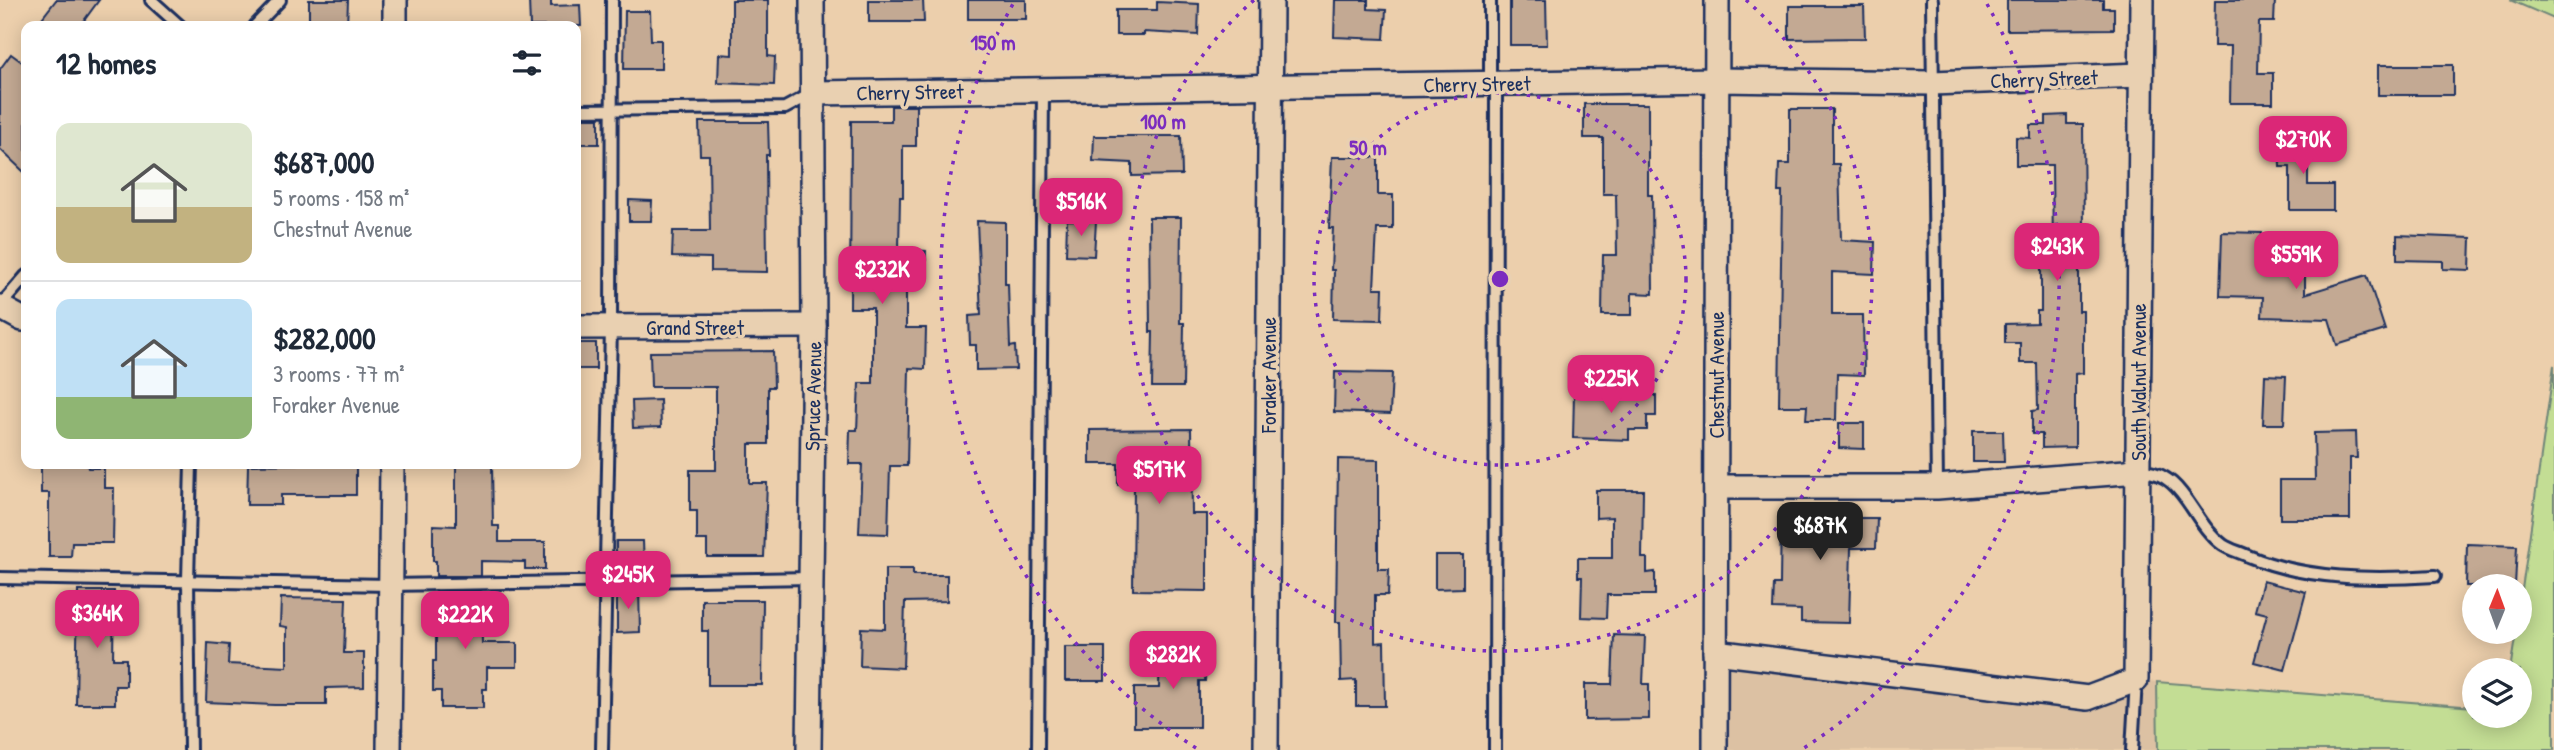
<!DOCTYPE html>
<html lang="en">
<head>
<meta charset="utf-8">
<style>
  body { margin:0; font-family:"Patrick Hand",sans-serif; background:#f2f2f3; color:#1f2937; height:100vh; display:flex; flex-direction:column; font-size:26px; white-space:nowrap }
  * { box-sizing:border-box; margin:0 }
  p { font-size:23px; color:#747a83 }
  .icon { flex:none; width:38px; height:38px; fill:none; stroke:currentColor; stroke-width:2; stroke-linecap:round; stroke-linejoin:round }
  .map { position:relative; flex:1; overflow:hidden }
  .drawer { position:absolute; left:21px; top:21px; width:560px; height:448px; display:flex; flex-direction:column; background:#fff; border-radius:14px; box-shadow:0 4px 18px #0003 }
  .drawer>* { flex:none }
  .needle { width:46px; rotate:1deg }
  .buttons { position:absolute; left:2462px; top:574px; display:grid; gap:14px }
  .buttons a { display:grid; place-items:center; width:70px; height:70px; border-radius:50%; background:#fff; box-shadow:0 4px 18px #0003; font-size:35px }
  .price { position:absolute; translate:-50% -60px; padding:0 16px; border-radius:14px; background:#db2777; color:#fff; font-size:23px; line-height:46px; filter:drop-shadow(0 2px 4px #0008) }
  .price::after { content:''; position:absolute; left:50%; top:42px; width:21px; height:16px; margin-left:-10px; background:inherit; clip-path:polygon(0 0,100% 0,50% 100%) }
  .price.current { background:#222; color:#fff }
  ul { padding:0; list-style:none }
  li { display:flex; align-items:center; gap:21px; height:175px; padding:0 35px }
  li+li { border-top:2px solid #e0e1e3 }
  li span { display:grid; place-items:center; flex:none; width:196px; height:140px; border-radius:14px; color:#555 }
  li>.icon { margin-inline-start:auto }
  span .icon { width:84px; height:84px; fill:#fffc; stroke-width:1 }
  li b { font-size:30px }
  h2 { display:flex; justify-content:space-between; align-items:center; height:84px; padding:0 35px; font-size:30px }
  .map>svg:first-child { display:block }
  .built { fill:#dcc1a3 }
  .green { fill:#c3dd94; stroke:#6f8679; stroke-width:2 }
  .building { fill:#c3a993; stroke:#1b2f5e; stroke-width:2 }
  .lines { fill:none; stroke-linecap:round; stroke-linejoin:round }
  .service-casing { stroke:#1b2f5e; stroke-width:16 }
  .minor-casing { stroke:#1b2f5e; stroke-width:28 }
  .service { stroke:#e9d0b1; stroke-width:10 }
  .minor { stroke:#e9d0b1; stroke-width:23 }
  .ring { fill:none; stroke:#7b2cbf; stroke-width:3.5; stroke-dasharray:3.5 7 }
  .labels { text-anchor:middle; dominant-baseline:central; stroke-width:7; stroke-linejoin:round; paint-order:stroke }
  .street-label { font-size:21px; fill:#1b2f5e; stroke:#e9d0b1 }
  .centre { fill:#7b2cbf; stroke:#e9d0b1; stroke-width:3.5 }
  .ring-label { font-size:21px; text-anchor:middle; font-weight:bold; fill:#7b2cbf; stroke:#e9d0b1; stroke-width:7; stroke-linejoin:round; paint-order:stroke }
</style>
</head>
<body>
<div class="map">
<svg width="2554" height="750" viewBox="0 0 2554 750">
  <rect width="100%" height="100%" fill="#eccfac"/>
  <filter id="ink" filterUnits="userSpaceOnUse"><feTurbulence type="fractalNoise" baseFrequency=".0143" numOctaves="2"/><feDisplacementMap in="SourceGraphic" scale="14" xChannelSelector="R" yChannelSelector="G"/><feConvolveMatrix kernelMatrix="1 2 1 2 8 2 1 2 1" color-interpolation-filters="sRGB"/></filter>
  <g filter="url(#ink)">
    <path class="built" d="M1715,652L2088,698L2136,680L2157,682L2158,750H1715Z"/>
    <g class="green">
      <path d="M2510,0H2554V19Z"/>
      <path d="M2554,365V750H2158L2157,682L2474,707V716H2520V670H2510L2516,632H2520V603Z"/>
    </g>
    <g class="building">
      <path d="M56,0H99L80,26H36Z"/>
      <path d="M309,0H348L347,26H309Z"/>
      <path d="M529,0H551V6L580,5L581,26H530Z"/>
      <path d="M732,0H768V56L775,57L774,85L718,83L719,54L732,55Z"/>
      <path d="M869,0H923L924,22H869Z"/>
      <rect x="968" y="0" width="58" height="19"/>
      <path d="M1335,0H1368V9L1386,10L1384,39L1334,37Z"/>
      <path d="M1510,0H1546L1547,45H1510Z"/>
      <path d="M2007,0H2103V8H2114V29L2007,30Z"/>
      <path d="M2215,0H2275L2274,22H2259L2258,73H2273V103H2230L2231,46H2214Z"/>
      <path d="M1157,2L1199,4L1198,35L1144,32V35H1116V10H1157Z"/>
      <path d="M1789,6H1864L1865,38L1789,39Z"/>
      <path d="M625,11H650L651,40H661V69H624Z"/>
      <path d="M11,54L26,65V174L0,149V69Z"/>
      <rect x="2378" y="65" width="75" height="30"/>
      <path d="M1584,104H1648V195H1652L1653,294L1632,293V315H1602L1603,255H1617L1616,194H1603V138H1584Z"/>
      <path d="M891,106H916V146H903V197H900L899,249L926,251L925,275L906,273V328H926L925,369L909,368L907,466H890L888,534L859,533L862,464H849L850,430H857L859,383H873V308H850L851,121H891Z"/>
      <path d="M1790,109H1832V164H1839L1841,240L1875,242L1874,274L1832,272V315H1863L1864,375L1837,374L1836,420H1806L1807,406H1779L1782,192H1778L1779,164H1790Z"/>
      <path d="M2067,115V124H2083L2084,232H2079V311H2083V373L2075,374V447L2042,448V434H2032V411L2038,410L2037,363H2020V343H2005V324L2037,323V311H2041V248H2053L2052,165H2016V137L2030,138V125H2046V116Z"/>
      <rect x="576" y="118" width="23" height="26"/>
      <path d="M699,122H768L769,155H766L767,272L711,271V258L672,257L673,231H710L709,155H700Z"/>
      <path d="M2279,135H2308V185H2333V210H2290V167H2280Z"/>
      <path d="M1094,136H1181L1182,175L1132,176V163L1093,161Z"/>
      <path d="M1332,157H1378V195H1393V229H1377L1374,288H1383L1382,320L1333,319L1334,270H1331L1333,228H1329Z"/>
      <path d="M629,200L652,201L651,221H629Z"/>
      <path d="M1149,217H1181L1180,323H1184L1183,387H1152L1153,332H1150Z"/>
      <path d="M1067,220L1096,221L1094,256L1066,255Z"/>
      <path d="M977,221L1005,222V284H1008L1010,347L1015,346L1016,369L976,370V345H970L969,316L981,315Z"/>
      <path d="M2222,232L2262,233L2261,267L2305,269V294L2367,275L2385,330L2337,345L2329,319L2262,317L2263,297L2220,296Z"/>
      <path d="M2397,235L2471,238L2470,270L2443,269V261L2397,260Z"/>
      <rect x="576" y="343" width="20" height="26"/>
      <path d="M773,351L774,387H768V444H749V483H767L764,557H707V540H697V511H690V470H716V387H651L650,352Z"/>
      <path d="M1335,372L1392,373L1390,414L1334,412Z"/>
      <path d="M2265,375L2286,376L2284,424H2263Z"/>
      <path d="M1574,393L1656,395V416H1647V430H1629V440L1573,438Z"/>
      <path d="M660,400L661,427L633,428L632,401Z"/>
      <path d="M1839,423H1864V449L1839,448Z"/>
      <path d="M1191,429L1192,514H1207V591L1133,590L1134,485H1118V464H1090V430Z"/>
      <path d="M1973,431H2003L2004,462H1973Z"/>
      <path d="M2356,432L2357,458H2350V519H2280V480H2315L2314,433Z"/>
      <path d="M1338,459L1378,460V569H1389L1388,595H1375V643L1384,642L1385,706H1356V680L1341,681L1340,622H1336Z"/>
      <path d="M41,464H87L88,468H104V488H114L113,543H72L71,557H49V493H41Z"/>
      <path d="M307,464H356V495H281V505H247L248,465Z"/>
      <path d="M456,464H492L493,526H499V542H545V569H525V562L481,561V576H436V561H433V525L456,526Z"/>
      <path d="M1596,490H1643L1642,558H1647V573L1655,572V595H1607L1606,618L1581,617L1582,577H1578V558H1612V517L1596,518Z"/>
      <path d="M1781,510H1844V518H1877L1876,548H1851L1849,623L1801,622V610L1773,609L1774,584H1780Z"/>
      <path d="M616,541H643L644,567L639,568V573H616Z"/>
      <path d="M2467,544L2517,546L2515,586H2466Z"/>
      <path d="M1435,555H1463V588L1435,589Z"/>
      <path d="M885,569H913V575H947V601L905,602L903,668L860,666L861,628L885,629Z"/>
      <path d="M2263,581L2306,592L2285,670L2254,662L2267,614L2255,611Z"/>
      <path d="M617,589H639L640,632L617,633Z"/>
      <path d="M78,591H114L113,659H126V686H115V704H76Z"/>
      <path d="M481,591L482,643H517V667H487V689H483V708H441V691H433V661H436V592Z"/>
      <path d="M281,598L346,599L344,653H364V687L326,688V705H274L206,702L208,643L229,645L228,664L287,667V627L280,626Z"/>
      <path d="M702,600H763L762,685H708V631H702Z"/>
      <path d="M1614,635L1645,636L1643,684H1649V719L1585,720V684H1612Z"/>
      <rect x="1065" y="647" width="40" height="34"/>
      <path d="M1160,647L1207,649L1205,681H1199V727H1134V688H1159Z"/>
    </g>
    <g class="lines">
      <g class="service-casing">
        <g id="service">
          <path d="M151,0L180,26"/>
          <path d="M1932,0L1937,487"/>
          <path d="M255,26L280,0"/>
          <path d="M1490,84V0"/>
          <path d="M576,110L785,108L813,93"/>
          <path d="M0,306L26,276"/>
          <path d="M2138,471C2185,470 2190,521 2223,545C2230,550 2240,552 2248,556C2306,580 2373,580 2435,576"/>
          <path d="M0,578L390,585L811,578"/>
          <path d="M190,750L188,580L191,464"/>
          <path d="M602,750L611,327L612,0"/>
          <path d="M1038,750L1043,90"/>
          <path d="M1495,750L1496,84"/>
          <path d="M2132,750L2136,680"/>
        </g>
      </g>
      <g class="minor-casing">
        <g id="minor">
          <path d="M395,26V0"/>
          <path d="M813,93L1718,80L1932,83L2141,75"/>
          <path d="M0,307L22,319H26"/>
          <path d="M576,327L814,326"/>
          <path d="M1716,487H1937L2138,471"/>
          <path d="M1715,652L2088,698L2136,680L2142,0"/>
          <path d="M389,750L392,464"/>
          <path d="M809,750L814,326L812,0"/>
          <path d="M1266,750L1271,0"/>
          <path d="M1715,750L1717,0"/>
        </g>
      </g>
      <use href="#service" class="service"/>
      <use href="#minor" class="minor"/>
    </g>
  </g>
  <g class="ring">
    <circle cx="1500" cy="279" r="186"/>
    <path d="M1746 0A372 372 0 1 1 1254 0"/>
    <path d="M1196 748A559 559 0 0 1 1013 4M1987 4A559 559 0 0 1 1804 748"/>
  </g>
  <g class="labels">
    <g class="street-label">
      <text transform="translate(2044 79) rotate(-2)">Cherry Street</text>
      <text transform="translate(1477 84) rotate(-1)">Cherry Street</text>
      <text transform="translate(910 92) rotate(-1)">Cherry Street</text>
      <text x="695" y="327">Grand Street</text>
      <text transform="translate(1268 375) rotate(-90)">Foraker Avenue</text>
      <text transform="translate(1716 375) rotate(-90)">Chestnut Avenue</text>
      <text transform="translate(2138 382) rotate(-90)">South Walnut Avenue</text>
      <text transform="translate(813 396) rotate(-89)">Spruce Avenue</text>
    </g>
  </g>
  <circle cx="1500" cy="279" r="10" class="centre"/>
  <g class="ring-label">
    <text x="993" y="50">150 m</text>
    <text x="1163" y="129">100 m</text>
    <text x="1368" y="155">50 m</text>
  </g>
</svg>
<div class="buttons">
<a><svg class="needle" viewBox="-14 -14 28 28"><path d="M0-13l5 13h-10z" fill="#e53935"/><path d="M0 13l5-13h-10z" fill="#747a83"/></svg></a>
<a><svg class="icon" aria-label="layers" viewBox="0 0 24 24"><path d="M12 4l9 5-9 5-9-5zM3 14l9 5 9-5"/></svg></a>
</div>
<b class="price" style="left:2303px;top:176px">$270K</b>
<b class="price" style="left:1081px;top:238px">$516K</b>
<b class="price" style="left:2057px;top:283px">$243K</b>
<b class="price" style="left:2296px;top:291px">$559K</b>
<b class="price" style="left:882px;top:306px">$232K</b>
<b class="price" style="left:1611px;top:415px">$225K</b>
<b class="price" style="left:1159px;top:506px">$517K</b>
<b class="price current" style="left:1820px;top:562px">$687K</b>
<b class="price" style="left:628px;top:611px">$245K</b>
<b class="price" style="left:97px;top:650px">$364K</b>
<b class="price" style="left:465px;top:651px">$222K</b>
<b class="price" style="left:1173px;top:691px">$282K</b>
<section class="drawer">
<h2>12 homes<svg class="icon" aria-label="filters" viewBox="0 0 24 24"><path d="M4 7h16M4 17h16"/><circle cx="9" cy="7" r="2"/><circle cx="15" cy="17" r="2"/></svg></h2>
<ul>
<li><span style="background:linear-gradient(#dfe7d0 60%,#c2b280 0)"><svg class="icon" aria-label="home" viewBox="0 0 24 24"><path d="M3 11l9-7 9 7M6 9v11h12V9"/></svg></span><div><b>$687,000</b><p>5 rooms · 158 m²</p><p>Chestnut Avenue</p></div></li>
<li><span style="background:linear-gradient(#bfe0f5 70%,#8fb573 0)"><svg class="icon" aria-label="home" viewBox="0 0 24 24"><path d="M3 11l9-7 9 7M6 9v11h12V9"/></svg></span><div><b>$282,000</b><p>3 rooms · 77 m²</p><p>Foraker Avenue</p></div></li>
</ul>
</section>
</div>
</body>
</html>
